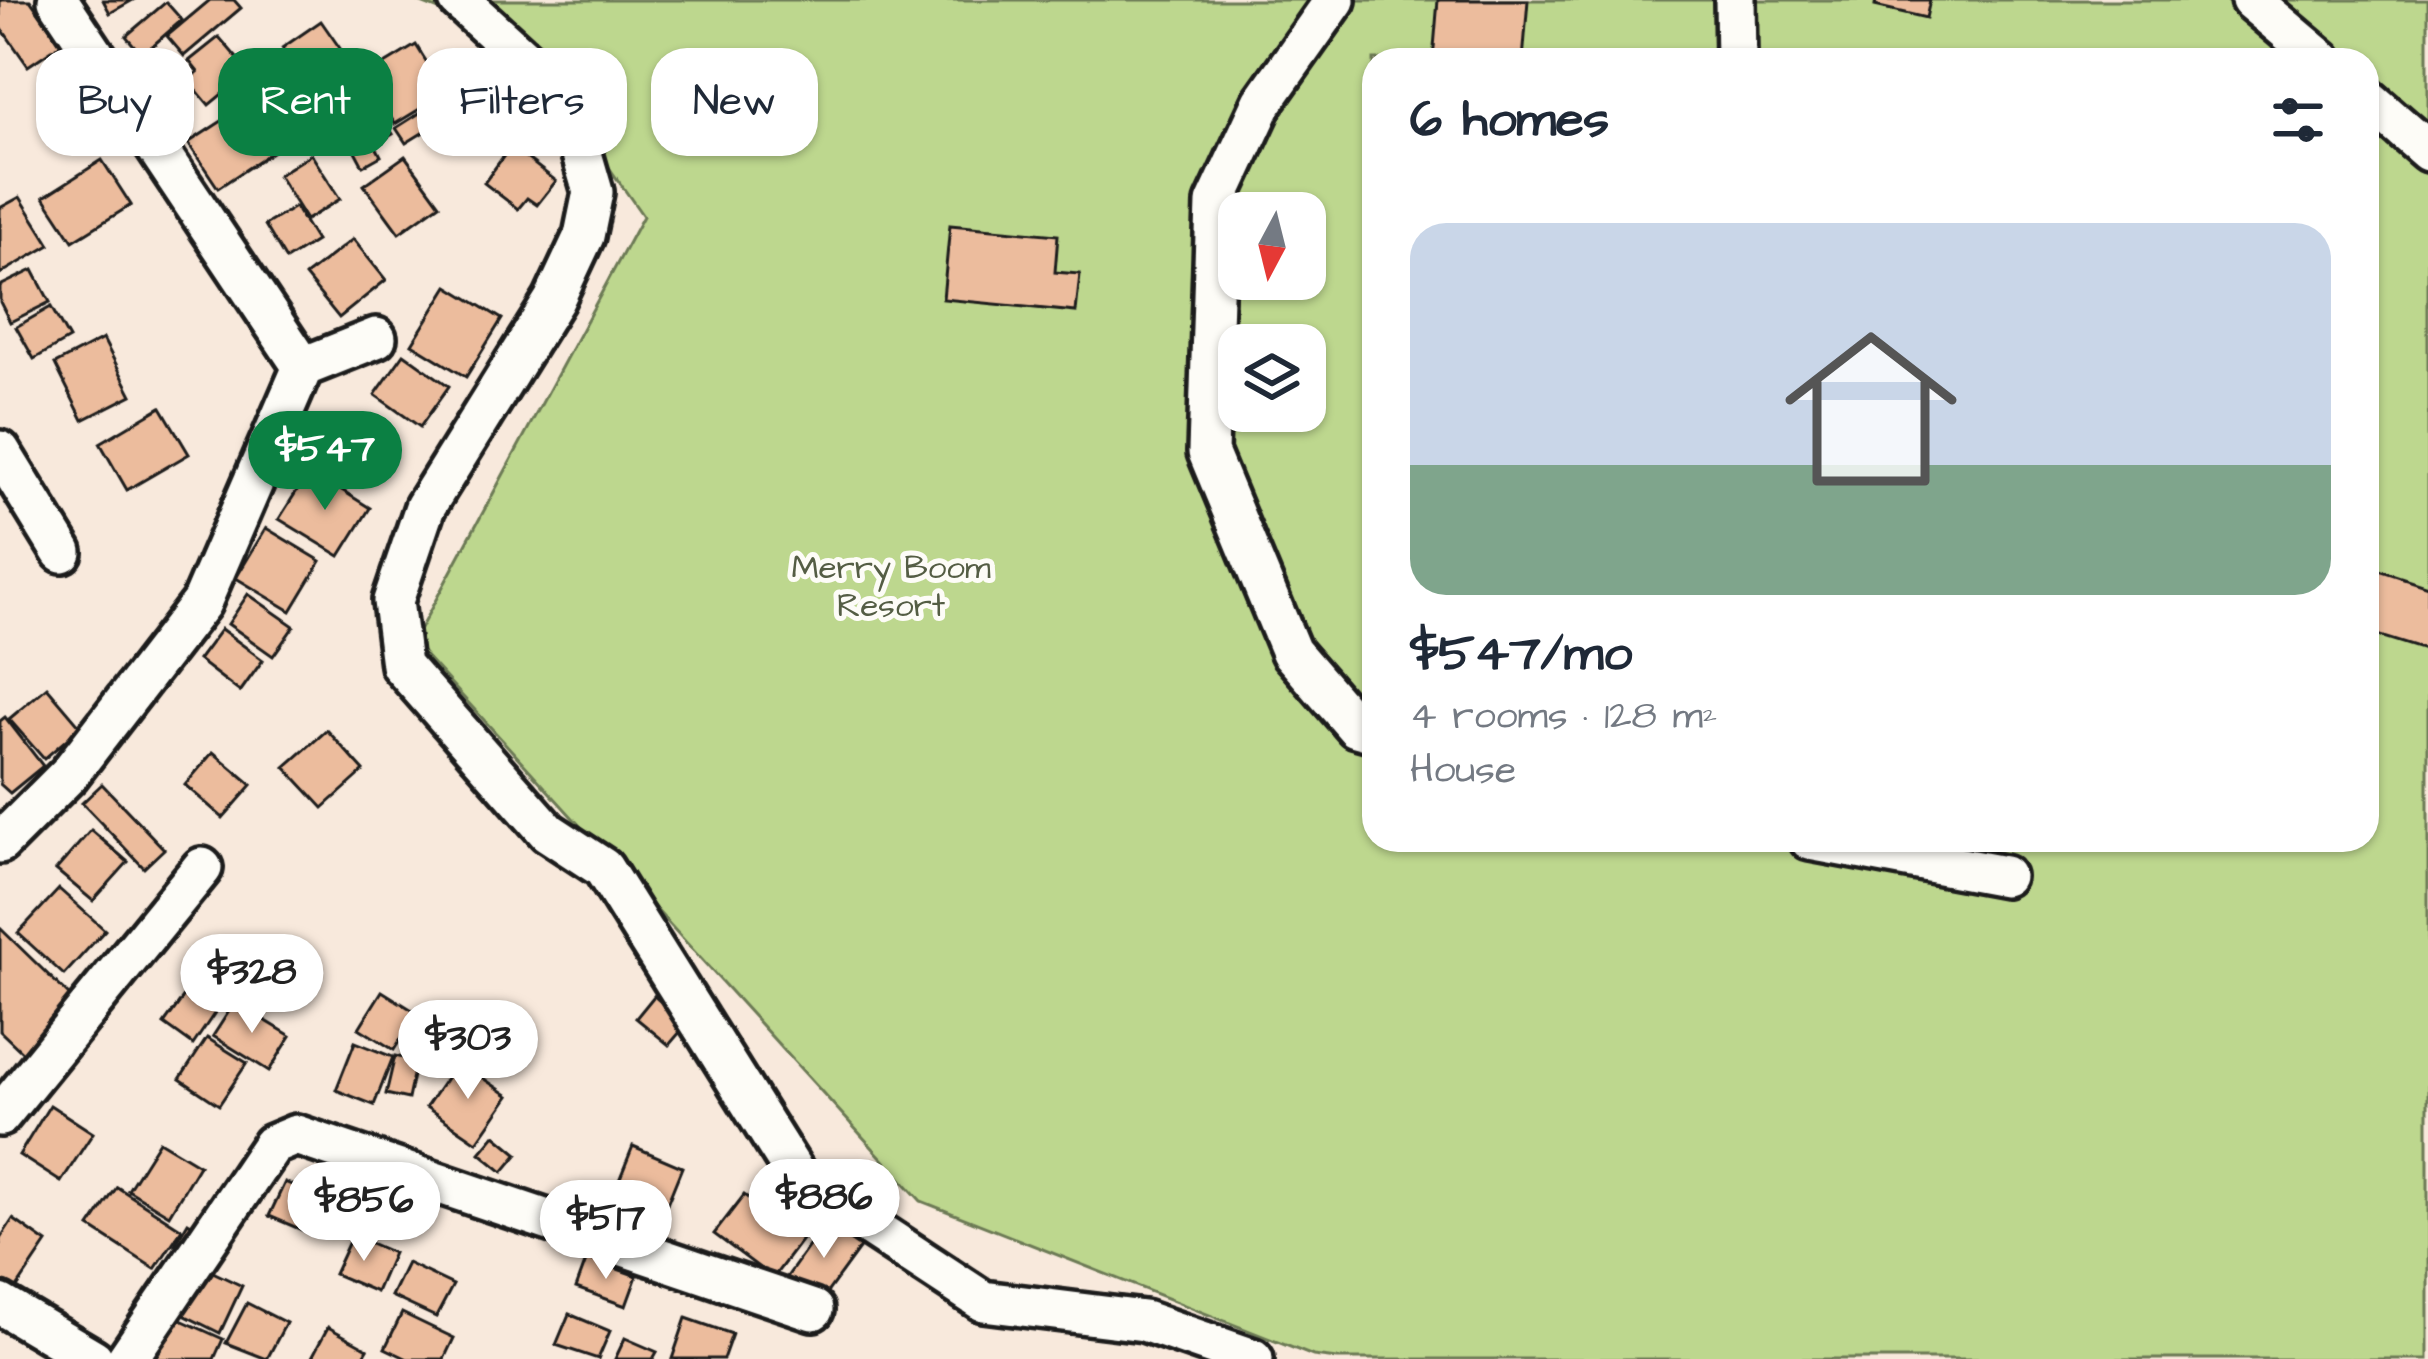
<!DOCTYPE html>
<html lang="en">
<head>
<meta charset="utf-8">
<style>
  body { margin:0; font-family:"Architects Daughter",sans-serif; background:#f2f2f3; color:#1f2937; height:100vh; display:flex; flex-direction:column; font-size:45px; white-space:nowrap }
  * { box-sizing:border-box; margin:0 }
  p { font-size:39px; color:#747a83 }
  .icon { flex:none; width:66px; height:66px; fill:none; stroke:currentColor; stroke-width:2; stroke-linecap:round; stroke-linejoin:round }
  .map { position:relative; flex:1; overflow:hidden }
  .details { position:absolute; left:1362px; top:48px; width:1017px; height:804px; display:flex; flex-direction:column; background:#fff; border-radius:36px; box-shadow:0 3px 9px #0004 }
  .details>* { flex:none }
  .hud { position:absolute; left:36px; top:48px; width:1140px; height:108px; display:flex; gap:24px }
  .needle { width:78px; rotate:187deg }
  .buttons { position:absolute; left:1218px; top:192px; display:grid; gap:24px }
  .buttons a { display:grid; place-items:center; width:108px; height:108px; border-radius:24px; background:#fff; box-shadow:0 3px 9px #0004; font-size:60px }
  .price { position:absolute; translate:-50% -102px; padding:0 27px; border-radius:42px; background:#fff; color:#222; font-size:39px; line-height:78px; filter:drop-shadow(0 3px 6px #0008) }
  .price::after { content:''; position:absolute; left:50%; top:72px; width:36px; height:27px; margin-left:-18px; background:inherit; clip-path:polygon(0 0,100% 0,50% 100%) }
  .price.current { background:#0b8043; color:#fff }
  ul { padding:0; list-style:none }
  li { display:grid; align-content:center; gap:24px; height:636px; padding:0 48px }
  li+li { border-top:3px solid #e0e1e3 }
  li span { display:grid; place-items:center; height:372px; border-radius:36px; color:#555 }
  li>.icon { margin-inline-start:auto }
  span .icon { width:216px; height:216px; fill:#fffc; stroke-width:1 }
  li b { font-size:51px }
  h2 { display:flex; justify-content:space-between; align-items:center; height:144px; padding:0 48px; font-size:51px }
  .tag { padding:0 42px; border-radius:36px; background:#fff; box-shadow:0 3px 9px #0004; font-size:42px; line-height:108px }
  .tag.current { background:#0b8043; color:#fff }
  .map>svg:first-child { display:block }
  .green { fill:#bdd78e; stroke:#6c7a55; stroke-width:3; fill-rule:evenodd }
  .building { fill:#ecbc9d; stroke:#1c1c1c; stroke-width:3 }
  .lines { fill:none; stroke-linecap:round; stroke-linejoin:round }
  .street-casing { stroke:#1c1c1c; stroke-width:48 }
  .street { stroke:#fdfcf7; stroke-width:39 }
  .labels { text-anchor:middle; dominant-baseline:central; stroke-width:10; stroke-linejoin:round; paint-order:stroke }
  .park-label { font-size:33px; fill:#545d44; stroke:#fdfcf7 }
</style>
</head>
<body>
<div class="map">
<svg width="2428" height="1359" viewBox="0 0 2428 1359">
  <rect width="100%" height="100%" fill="#f8e9dc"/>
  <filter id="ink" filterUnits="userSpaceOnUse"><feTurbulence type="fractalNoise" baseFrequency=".00833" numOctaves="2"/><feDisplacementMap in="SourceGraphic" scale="24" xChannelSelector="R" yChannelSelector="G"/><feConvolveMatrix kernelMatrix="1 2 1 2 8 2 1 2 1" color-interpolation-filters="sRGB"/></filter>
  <g filter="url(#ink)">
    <path class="green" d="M414,0H2428V1359H1337L1313,1356L921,1201L413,642L643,216L522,43ZM1374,60H2367V840H1374ZM1239,213H1305V279H1239ZM1239,345H1305V411H1239Z"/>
    <g class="building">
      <path d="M0,0H30L61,44L28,66L0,26Z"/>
      <path d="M103,0H133L110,13Z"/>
      <path d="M210,0H234L241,8L184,56L167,36Z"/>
      <path d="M1438,0H1528L1523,60H1433Z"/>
      <path d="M1876,0H1930L1926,18L1875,6Z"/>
      <path d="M166,2L182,20L142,55L126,36Z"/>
      <path d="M321,21L353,67L313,94L282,48Z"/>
      <path d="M219,37L249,72L209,105L188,80L198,72L189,61Z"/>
      <path d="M416,45L446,93L395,124L365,76Z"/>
      <path d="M265,83L298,126L278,140L246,97Z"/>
      <path d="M448,95L458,111L406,143L396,128Z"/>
      <path d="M248,104L278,148L218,188L188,143Z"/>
      <path d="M379,111L393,134L380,142L366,119Z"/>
      <path d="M363,122L381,156L363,166L345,132Z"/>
      <path d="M511,146L556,181L537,205L527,198L518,209L484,183Z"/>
      <path d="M311,154L340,199L306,220L278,175Z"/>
      <path d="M405,156L440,204L399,233L364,185Z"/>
      <path d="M102,160L131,205L73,241L44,197Z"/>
      <path d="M20,197L50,245L0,274V208Z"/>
      <path d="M295,207L316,241L286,260L265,225Z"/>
      <path d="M950,225L1058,235L1055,272L1080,274L1076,312L943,299Z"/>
      <path d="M353,239L386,280L339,318L305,276Z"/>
      <path d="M33,270L50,302L10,322L0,302V286Z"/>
      <path d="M448,286L502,319L466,377L412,344Z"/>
      <path d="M51,307L69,339L34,359L16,327Z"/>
      <path d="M103,339L132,395L83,420L55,364Z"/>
      <path d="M404,354L449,386L420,427L375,395Z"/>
      <path d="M161,407L189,454L127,490L100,443Z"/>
      <path d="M355,421L389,449L360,484L326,457Z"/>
      <path d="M310,470L370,508L340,556L279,519Z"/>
      <path d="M266,528L321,561L291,611L236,578Z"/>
      <path d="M2367,566L2428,586V651L2367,632Z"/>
      <path d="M248,594L294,626L273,656L228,624Z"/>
      <path d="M221,629L263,660L240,692L198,660Z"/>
      <path d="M47,687L81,727L44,759L9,719Z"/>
      <path d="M5,717L43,766L10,793L0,784V721Z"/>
      <path d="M327,730L364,771L323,808L285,767Z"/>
      <path d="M213,752L252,785L223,818L185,785Z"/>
      <path d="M102,784L164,849L144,868L82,803Z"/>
      <path d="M91,830L128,862L93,901L56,870Z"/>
      <path d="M59,889L105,930L64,975L18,933Z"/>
      <path d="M0,928L74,1000L23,1053L0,1031Z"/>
      <path d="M382,991L417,1013L394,1050L359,1028Z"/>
      <path d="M187,992L216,1011L193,1045L164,1024Z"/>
      <path d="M654,996L687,1024L669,1045L636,1018Z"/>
      <path d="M235,1002L291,1036L269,1071L213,1036Z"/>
      <path d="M207,1038L247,1063L219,1105L180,1079Z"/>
      <path d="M355,1042L393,1057L374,1105L336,1090Z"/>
      <path d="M395,1056L416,1061L408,1099L386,1094Z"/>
      <path d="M458,1061L509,1096L477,1142L426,1107Z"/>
      <path d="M50,1105L93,1133L61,1182L19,1155Z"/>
      <path d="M495,1135L518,1154L503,1172L480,1153Z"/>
      <path d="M159,1141L199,1165L169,1215L128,1190Z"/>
      <path d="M633,1146L682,1167L667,1204L618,1183Z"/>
      <path d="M285,1182L324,1199L309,1233L269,1216Z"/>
      <path d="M117,1187L182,1229L155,1269L90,1227Z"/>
      <path d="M744,1195L803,1238L773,1278L714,1234Z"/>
      <path d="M13,1219L47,1243L10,1298L0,1292V1239Z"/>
      <path d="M188,1222L202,1231L189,1253L175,1244Z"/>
      <path d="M826,1222L861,1246L821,1301L787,1277Z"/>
      <path d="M352,1235L393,1253L376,1292L334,1274Z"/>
      <path d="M587,1258L637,1276L626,1306L576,1288Z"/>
      <path d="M407,1263L453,1285L436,1317L391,1296Z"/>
      <path d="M196,1264L242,1286L220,1333L174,1310Z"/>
      <path d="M247,1303L286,1323L267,1359L226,1343Z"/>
      <path d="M402,1313L454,1338L444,1359H408L385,1348Z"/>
      <path d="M569,1314L610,1331L598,1359L556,1345Z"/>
      <path d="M172,1316L223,1339L214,1359H152Z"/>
      <path d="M686,1318L732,1334L723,1359H672Z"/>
      <path d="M328,1327L368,1349L362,1359H311Z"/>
      <path d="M625,1338L657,1352L653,1359H615Z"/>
    </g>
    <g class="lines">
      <g class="street-casing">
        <g id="street">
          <path d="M58,0L303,367"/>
          <path d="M459,0L537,71L571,116L593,192L584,236L554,300L425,507L393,601L401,665L548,832L603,868L799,1180L983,1301L1144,1321L1253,1359"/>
          <path d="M1335,0L1263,102L1216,203L1208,452L1291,652L1356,727L1374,732"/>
          <path d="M1735,0L1736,60"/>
          <path d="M2251,0L2322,60"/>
          <path d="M2367,98L2428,151"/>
          <path d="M0,451L62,552"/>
          <path d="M1810,840L2004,876"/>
          <path d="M0,843L69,774L201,603L303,367L376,338"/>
          <path d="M0,1116L202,868"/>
          <path d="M0,1304L93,1359"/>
          <path d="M127,1359L272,1145L296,1135L813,1310"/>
        </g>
      </g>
      <use href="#street" class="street"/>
    </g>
  </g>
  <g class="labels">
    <g class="park-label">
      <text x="891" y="568">Merry Boom<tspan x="891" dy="38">Resort</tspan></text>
    </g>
  </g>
</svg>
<div class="buttons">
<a><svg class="needle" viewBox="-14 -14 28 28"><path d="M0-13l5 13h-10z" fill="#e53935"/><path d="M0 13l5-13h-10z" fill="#747a83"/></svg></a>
<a><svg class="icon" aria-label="layers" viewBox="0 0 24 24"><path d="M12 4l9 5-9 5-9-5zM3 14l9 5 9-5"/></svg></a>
</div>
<b class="price current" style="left:325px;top:513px">$547</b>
<b class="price" style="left:252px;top:1036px">$328</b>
<b class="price" style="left:468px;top:1102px">$303</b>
<b class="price" style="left:824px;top:1261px">$886</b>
<b class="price" style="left:364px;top:1264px">$856</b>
<b class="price" style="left:606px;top:1282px">$517</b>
<div class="hud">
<a class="tag">Buy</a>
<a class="tag current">Rent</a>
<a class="tag">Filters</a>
<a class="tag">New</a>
</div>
<section class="details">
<h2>6 homes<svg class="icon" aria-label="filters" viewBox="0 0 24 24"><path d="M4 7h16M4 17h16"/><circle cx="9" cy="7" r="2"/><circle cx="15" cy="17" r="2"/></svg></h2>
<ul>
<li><span style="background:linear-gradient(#c9d6e8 65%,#7fa58c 0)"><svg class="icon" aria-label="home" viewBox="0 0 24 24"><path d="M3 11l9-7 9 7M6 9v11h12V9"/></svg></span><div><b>$547/mo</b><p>4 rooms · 128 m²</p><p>House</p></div></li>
</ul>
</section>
</div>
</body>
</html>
